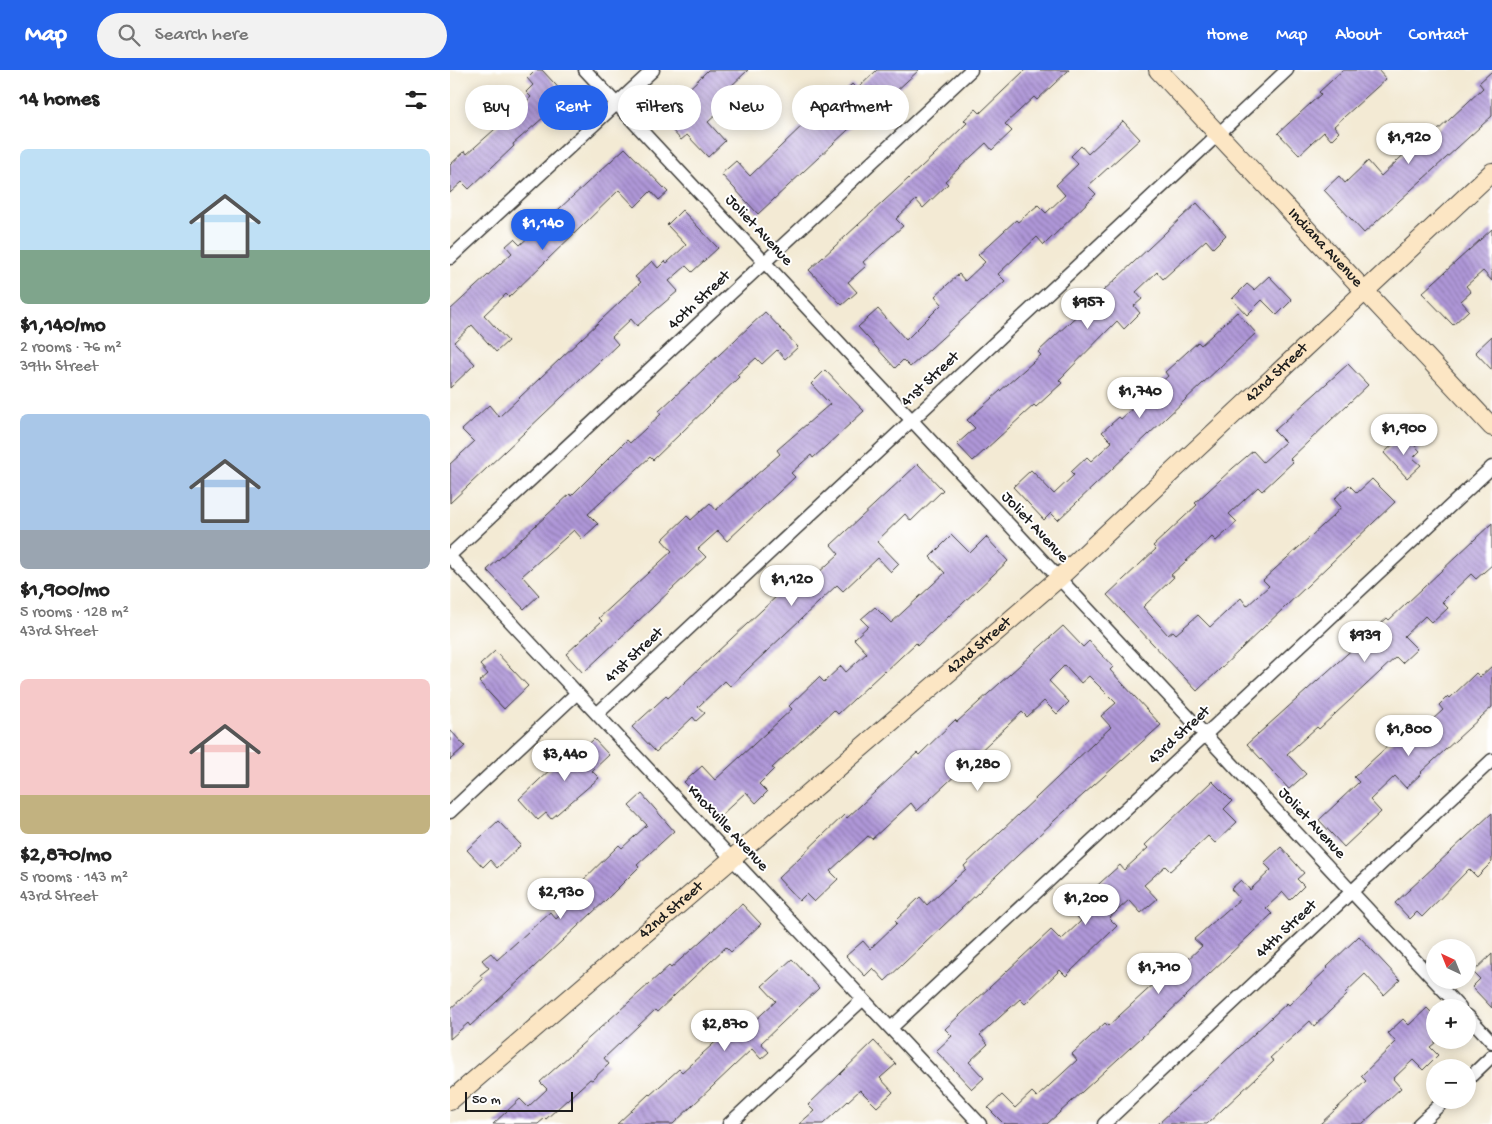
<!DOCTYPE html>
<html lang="en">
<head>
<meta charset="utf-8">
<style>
  body { margin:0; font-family:"Gochi Hand",sans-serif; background:#f2f2f2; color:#222; height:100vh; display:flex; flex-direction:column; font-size:19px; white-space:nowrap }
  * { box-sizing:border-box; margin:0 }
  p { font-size:16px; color:#767676 }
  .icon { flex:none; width:28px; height:28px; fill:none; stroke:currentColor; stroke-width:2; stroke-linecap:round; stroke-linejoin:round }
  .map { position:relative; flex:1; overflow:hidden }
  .sheet { display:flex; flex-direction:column; background:#fff; width:450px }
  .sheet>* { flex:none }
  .top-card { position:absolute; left:15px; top:15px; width:475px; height:45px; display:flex; gap:10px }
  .needle { width:32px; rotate:317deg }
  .tools { position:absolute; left:976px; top:869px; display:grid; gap:10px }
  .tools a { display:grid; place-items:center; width:50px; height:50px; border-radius:50%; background:#fff; box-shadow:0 2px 12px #0003; font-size:25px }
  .scale { position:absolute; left:15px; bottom:12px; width:108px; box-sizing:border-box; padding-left:5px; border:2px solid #1c1c1c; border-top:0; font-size:14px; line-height:18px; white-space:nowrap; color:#1c1c1c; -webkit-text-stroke:4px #fff; paint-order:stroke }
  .price { position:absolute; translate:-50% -42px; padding:0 11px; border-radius:18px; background:#fff; color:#222; font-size:16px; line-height:32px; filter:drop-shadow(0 1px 2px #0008) }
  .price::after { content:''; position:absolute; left:50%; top:30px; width:15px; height:11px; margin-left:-8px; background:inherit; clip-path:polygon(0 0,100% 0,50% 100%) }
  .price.current { background:#2563eb; color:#fff }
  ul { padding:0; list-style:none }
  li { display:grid; align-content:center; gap:10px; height:265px; padding:0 20px }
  li span { display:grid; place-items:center; height:155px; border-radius:8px; color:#555 }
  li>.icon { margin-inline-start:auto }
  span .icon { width:90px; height:90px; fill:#fffc; stroke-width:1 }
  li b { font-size:21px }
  h2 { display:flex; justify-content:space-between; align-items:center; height:60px; padding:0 20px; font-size:21px }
  .tag { padding:0 18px; border-radius:22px; background:#fff; box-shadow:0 2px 12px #0003; font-size:18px; line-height:45px }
  .tag.current { background:#2563eb; color:#fff }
  header { display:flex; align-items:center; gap:30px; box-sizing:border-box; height:70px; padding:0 25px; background:#2563eb; color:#fff }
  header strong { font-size:24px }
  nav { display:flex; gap:28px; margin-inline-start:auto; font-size:18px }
  .search { width:350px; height:45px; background:#f2f2f2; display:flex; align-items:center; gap:12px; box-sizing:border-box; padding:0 18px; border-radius:28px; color:#767676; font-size:19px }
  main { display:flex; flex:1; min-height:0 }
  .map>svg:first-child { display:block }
  .building { fill:url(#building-back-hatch) }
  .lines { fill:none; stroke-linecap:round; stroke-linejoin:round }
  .street-casing { stroke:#3c3b38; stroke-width:15 }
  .secondary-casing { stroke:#3c3b38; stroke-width:20 }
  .street { stroke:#fff; stroke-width:12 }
  .secondary { stroke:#fce6c4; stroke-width:18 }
  .labels { text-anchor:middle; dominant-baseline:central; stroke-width:4; stroke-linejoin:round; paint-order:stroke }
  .street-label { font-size:16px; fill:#1c1c1c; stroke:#fff }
</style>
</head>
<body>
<header>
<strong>Map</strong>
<div class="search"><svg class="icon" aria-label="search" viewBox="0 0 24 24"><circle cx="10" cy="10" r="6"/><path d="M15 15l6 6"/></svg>Search here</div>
<nav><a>Home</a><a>Map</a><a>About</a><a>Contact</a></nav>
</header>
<main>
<section class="sheet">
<h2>14 homes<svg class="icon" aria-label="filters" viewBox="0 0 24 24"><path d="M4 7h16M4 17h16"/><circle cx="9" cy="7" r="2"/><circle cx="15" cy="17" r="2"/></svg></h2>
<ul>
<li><span style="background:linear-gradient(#bfe0f5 65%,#7fa58c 0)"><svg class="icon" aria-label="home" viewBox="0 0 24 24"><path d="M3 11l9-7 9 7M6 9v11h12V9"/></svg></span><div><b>$1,140/mo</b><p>2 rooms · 76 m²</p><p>39th Street</p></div></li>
<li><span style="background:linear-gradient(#a9c7e8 75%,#9aa5b1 0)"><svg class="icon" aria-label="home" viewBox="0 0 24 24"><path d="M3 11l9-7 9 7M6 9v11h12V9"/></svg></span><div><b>$1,900/mo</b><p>5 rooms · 128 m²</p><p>43rd Street</p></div></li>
<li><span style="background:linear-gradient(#f6c9c9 75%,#c2b280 0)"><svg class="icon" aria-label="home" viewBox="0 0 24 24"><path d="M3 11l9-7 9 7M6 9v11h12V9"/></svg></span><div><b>$2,870/mo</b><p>5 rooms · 143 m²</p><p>43rd Street</p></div></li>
</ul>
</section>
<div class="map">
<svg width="1042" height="1054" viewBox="0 0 1042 1054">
  <defs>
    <pattern id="building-back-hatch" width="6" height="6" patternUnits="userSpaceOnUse" patternTransform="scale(1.25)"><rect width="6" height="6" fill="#af97d8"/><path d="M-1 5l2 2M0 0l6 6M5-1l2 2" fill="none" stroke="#8e7aae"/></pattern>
  </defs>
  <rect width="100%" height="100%" fill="#fff"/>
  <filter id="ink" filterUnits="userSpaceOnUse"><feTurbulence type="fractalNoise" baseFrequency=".02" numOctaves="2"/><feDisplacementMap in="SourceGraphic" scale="10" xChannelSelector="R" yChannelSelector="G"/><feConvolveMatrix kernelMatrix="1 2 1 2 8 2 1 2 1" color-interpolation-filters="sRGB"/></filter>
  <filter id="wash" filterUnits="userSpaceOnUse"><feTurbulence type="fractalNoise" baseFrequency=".0096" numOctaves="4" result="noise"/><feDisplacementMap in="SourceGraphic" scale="20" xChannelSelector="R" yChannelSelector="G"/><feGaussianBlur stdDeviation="1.12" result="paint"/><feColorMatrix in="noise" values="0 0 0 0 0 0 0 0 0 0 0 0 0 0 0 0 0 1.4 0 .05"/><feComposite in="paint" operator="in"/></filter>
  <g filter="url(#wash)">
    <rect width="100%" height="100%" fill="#f3ead4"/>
    <g id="blocks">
      <g class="building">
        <path d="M85,0H92L117,27L63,74L64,76L19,119L12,112L0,123V95L15,81L17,84L81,27L76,22L83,15L77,8Z"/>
        <path d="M258,0H298L278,19L286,27L258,52L275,71L258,87L237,65L231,70L210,47Z"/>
        <path d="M427,0H469L431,35L428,32L308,144L271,104L286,91L300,106L357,51L360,54L402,14L407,19Z"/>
        <path d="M575,0H619L587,30L584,27L555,54L562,61L542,80L536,73L495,111L498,114L473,138L466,130L446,149L453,156L413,192L416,196L398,212L407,222L392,235L359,200L483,86L517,53L514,50L526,39L530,43Z"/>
        <path d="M893,0H928L936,9L884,56L889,62L881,70L874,62L849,85L828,63L871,24L869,22Z"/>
        <path d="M1042,1V46L914,163L874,120L889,106L895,113L918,91L931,106L981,59L985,63L1033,18L1029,13Z"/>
        <path d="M673,51L690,69L638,116L646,124L594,175L587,167L548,204L555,211L460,297L453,290L445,298L408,257L428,239L456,270L492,234L485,226L509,204L515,211L535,192L528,185L566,150L568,152L588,135L596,143L615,125L606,115L628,94L621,86L631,76L638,84Z"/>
        <path d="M175,78L218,122L209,130L201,121L185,137L169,120L59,227L56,224L34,245L58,271L46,282L22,255L4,272L25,294L0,318V240L62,183L56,176L64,169L70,175Z"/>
        <path d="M747,133L776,165L763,178L756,170L713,209L707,202L686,222L692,229L684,236L690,243L674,259L667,251L609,310L612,313L586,337L584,335L523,391L507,374L525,358L517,350L591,285L588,282Z"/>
        <path d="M232,140L268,178L242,202L236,196L219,211L228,221L187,256L181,249L162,267L168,274L0,433V394L24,372L12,360L39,335L49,347L191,212L185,207L202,191L208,198L215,191L217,193L236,175L217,155Z"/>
        <path d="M1042,159V211L1033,201L1016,216L1021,222L1011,231L1019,240L1003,255L972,223Z"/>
        <path d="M819,206L842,230L827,245L812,230L797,245L782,229L797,214L804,220Z"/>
        <path d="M315,242L348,277L335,289L327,280L312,294L306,288L287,305L289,307L203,390L200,387L138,444L148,454L132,469L124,460L72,506L89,525L74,539L37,500L120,424L121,426L177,370L180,373L211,344L209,341Z"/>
        <path d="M787,242L806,263L608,450L601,443L594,450L563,417L581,400L604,424L624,405L621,402L637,387L641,391L662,372L652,362L669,347L671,349L718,306L715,302L748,272L751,275Z"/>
        <path d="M1042,266V300L1025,282Z"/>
        <path d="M898,294L918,315L840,389L843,392L812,421L808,417L779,444L787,452L766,471L762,467L721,505L724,507L693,537L718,565L723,561L726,564L748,545L760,557L791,528L797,536L819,516L813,510L884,445L891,437L884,429L899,415L907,423L922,409L945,432L747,621L657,525L706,479L703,476L747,435L745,433L783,398L803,381L813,392L835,372L824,361Z"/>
        <path d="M375,300L414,341L363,388L361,385L341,403L345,407L277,471L268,461L248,479L256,487L133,603L116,584L152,551L149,548L222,481L212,470L237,446L241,450L260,433L266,440L330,384L327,380L380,334L361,314Z"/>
        <path d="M954,364L970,381L963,388L971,395L957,408L934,383Z"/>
        <path d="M468,394L493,420L461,451L455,444L427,471L449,494L441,502L428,488L393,521L387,515L280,616L275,611L248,637L255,643L246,651L243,647L206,682L182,657L216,626L218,628L359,496L367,504L389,484L381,475Z"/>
        <path d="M1042,453V495L1026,509L1021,504L999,525L992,532L998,538L982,553L975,546L954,566L967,579L952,593L946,587L869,659L867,657L837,684L856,704L839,719L797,674L937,548L939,550Z"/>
        <path d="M502,465L520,483L536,467L558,491L468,575L466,573L435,602L434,601L388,644L384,640L322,698L324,699L309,714L317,722L306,733L296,722L268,748L234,712L252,696L265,710L342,639L339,636L369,607L374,612L391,596L396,602L417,583L404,569L418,556L411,549L425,537L441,553L495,503L480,487Z"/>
        <path d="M613,556L633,577L639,571L663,597L660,600L711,655L605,750L435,911L423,898L415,906L396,886L413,871L420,879L447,853L445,851L470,827L477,835L516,799L514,796L661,657L651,646L666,633L639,606L631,613L615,595L599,611L619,632L607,644L594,631L577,647L572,642L525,686L530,691L515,706L510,701L467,741L461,733L422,769L418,766L380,801L388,809L364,832L356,824L349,831L328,808L394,745L397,748L467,683L469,685L505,650L507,652Z"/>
        <path d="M45,581L78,616L54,639L29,612L38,604L30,595Z"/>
        <path d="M1042,596V637L971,702L972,703L956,718L945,706L920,730L931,742L894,777L869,750L909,712L904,707L954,661L961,669L993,640L989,635L998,626L1000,628L1026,603L1030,607Z"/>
        <path d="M0,660L15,676L0,690Z"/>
        <path d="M144,669L159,685L142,701L149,708L101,749L96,743L88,750L69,729L122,679L127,685Z"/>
        <path d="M762,711L782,731L774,739L787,752L765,773L758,766L720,801L715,796L694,815L707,829L691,843L679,830L659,848L667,856L616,906L610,900L575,934L570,929L530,965L538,974L519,992L534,1008L522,1019L486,981L502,966L495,959L601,860L611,870L631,851L621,839L670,795L674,800L698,778L695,775Z"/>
        <path d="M192,724L224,761L187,795L189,797L156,830L83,898L20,956L18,953L0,969V939L33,909L30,905L39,898L32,890L41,883L47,890L100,842L106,849L127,830L120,823L169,775L172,778L197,755L179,736Z"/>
        <path d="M1042,743V792L1027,807L1019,799L972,847L967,842L960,849L945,833Z"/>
        <path d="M48,751L71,775L47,798L40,790L33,797L17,780Z"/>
        <path d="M831,777L854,803L847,809L854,816L840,830L833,822L816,838L822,844L715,946L597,1054H554L538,1038L552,1025L565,1038L582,1022L587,1027L627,990L622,984L655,953L658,956L730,890L733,894L752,876L744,869L790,829L781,819L791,810L800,820L821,800L814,793Z"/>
        <path d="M292,834L311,854L281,882L276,877L207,942L205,940L154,988L159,994L142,1010L140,1009L96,1049L95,1048L88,1054H43L70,1029L78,1037L97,1019L90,1012L219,896L221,898Z"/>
        <path d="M909,866L950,910L934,925L915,904L895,923L897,925L864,956L860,951L820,988L824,991L757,1054H708L837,933L839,935L878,898L877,897Z"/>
        <path d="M1042,884V938L1022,917L1030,909L1023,902Z"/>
        <path d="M342,889L369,918L311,973L319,982L311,989L302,979L223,1054H167L199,1024L200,1025L229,999L232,1002L292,948L299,956L326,931L312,916Z"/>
        <path d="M977,938L985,946V973L980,977L988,985L973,1000L963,990L943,1009L951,1018L912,1054H870L916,1011L911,1006L946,972L938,963L953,949L959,955Z"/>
        <path d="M424,971L446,994L430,1008L443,1022L427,1037L410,1020L373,1054H349L364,1041L358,1035Z"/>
      </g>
    </g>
  </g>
  <g filter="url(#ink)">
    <use href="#blocks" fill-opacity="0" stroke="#3c3b38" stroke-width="1"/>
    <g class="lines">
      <g class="street-casing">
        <g id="street">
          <path d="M135,0L1010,938"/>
          <path d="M0,188L203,0"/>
          <path d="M0,485L521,0"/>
          <path d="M0,487L530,1054"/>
          <path d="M147,644L837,0"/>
          <path d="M0,742L127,623"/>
          <path d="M1018,946L1042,972"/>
          <path d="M441,958L1042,397"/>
          <path d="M1018,1009L1042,986"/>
          <path d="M279,1054L413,929"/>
          <path d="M654,1054L1042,690"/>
          <path d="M969,1054L995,1030"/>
        </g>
      </g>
      <g class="secondary-casing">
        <g id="secondary">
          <path id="s1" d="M708,0L1042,357"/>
          <path id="s2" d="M0,1031L609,508L1042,102"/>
        </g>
      </g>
      <use href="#street" class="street"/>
      <use href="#secondary" class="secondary"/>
    </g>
  </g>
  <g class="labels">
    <g class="street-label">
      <text transform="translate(308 161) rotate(47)">Joliet Avenue</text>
      <text stroke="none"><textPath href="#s1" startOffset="244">Indiana Avenue</textPath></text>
      <text transform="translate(250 231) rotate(-43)">40th Street</text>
      <text stroke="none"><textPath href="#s2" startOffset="1102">42nd Street</textPath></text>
      <text transform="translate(481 310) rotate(-43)">41st Street</text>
      <text transform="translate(584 458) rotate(47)">Joliet Avenue</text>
      <text stroke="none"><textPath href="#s2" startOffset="698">42nd Street</textPath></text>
      <text transform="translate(185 586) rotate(-43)">41st Street</text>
      <text transform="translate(730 666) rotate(-43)">43rd Street</text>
      <text transform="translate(861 754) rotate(47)">Joliet Avenue</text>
      <text transform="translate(277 759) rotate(47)">Knoxville Avenue</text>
      <text stroke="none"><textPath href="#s2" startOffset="292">42nd Street</textPath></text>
      <text transform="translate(837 860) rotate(-43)">44th Street</text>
    </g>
  </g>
</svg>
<div class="tools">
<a><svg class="needle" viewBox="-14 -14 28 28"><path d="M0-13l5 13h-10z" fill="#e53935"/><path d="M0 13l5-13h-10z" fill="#767676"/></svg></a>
<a>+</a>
<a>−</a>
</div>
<div class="scale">50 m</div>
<b class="price" style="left:959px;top:95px">$1,920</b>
<b class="price current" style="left:93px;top:181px">$1,140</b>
<b class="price" style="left:638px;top:260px">$957</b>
<b class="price" style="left:690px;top:349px">$1,740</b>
<b class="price" style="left:954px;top:386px">$1,900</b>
<b class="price" style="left:342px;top:537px">$1,120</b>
<b class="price" style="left:915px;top:593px">$939</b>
<b class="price" style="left:959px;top:687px">$1,800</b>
<b class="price" style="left:115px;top:712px">$3,440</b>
<b class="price" style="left:528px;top:722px">$1,280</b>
<b class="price" style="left:111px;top:850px">$2,930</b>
<b class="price" style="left:636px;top:856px">$1,200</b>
<b class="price" style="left:709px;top:925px">$1,710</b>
<b class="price" style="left:275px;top:982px">$2,870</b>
<div class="top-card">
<a class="tag">Buy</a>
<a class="tag current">Rent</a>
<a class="tag">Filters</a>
<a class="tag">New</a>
<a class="tag">Apartment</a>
</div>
</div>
</main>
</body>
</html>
